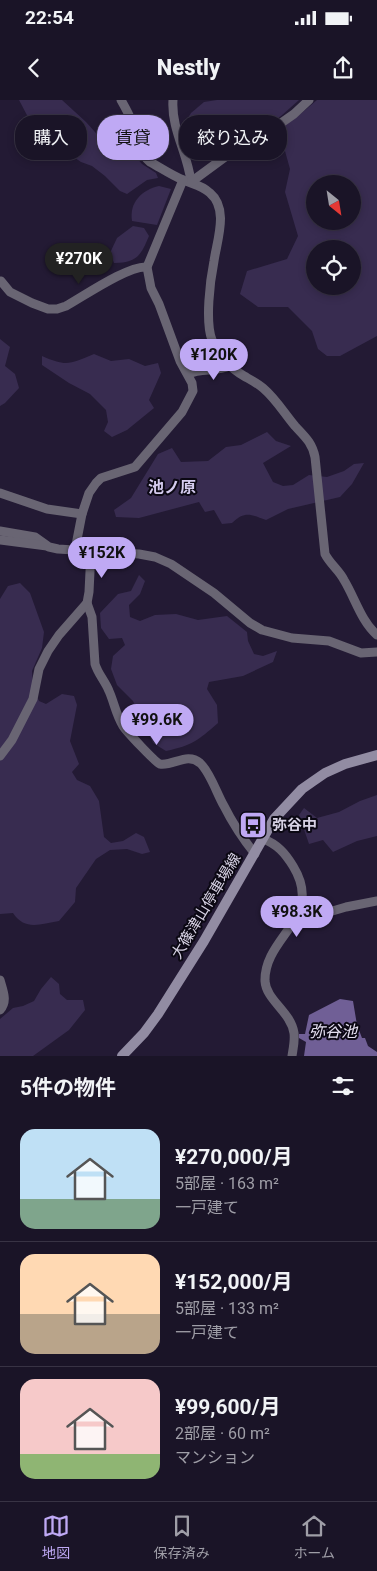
<!DOCTYPE html>
<html lang="ja">
<head>
<meta charset="utf-8">
<style>
  body { margin:0; font-family:Roboto,"Noto Sans JP",sans-serif; background:#231d2f; color:#f1f3f6; height:100vh; display:flex; flex-direction:column; font-size:19px; white-space:nowrap }
  * { box-sizing:border-box; margin:0 }
  p { font-size:16px; color:#9f9ea7 }
  .icon { flex:none; width:28px; height:28px; fill:none; stroke:currentColor; stroke-width:2; stroke-linecap:round; stroke-linejoin:round }
  .map { position:relative; height:956px; overflow:hidden }
  .side { display:flex; flex-direction:column; background:#1a1427; flex:1 }
  .side>* { flex:none }
  .top-card { position:absolute; left:15px; top:15px; width:348px; height:45px; display:flex; gap:10px }
  .needle { width:32px; rotate:150deg }
  .tools { position:absolute; left:306px; top:75px; display:grid; gap:10px }
  .tools a { display:grid; place-items:center; width:55px; height:55px; border-radius:50%; background:#1a1427; box-shadow:0 2px 8px #0003,0 0 0 1px #383344; font-size:25px }
  .price { position:absolute; translate:-50% -42px; padding:0 11px; border-radius:18px; background:#bfa9f4; color:#111; font-size:16px; line-height:32px; filter:drop-shadow(0 1px 2px #0008) }
  .price::after { content:''; position:absolute; left:50%; top:30px; width:15px; height:11px; margin-left:-8px; background:inherit; clip-path:polygon(0 0,100% 0,50% 100%) }
  .price.current { background:#222; color:#fff }
  ul { padding:0; list-style:none }
  li { display:flex; align-items:center; gap:15px; height:125px; padding:0 20px }
  li+li { border-top:1px solid #383344 }
  li span { display:grid; place-items:center; flex:none; width:140px; height:100px; border-radius:15px; color:#555 }
  li>.icon { margin-inline-start:auto }
  span .icon { width:60px; height:60px; fill:#fffc; stroke-width:1 }
  li b { font-size:21px }
  h2 { display:flex; justify-content:space-between; align-items:center; height:60px; padding:0 20px; font-size:21px }
  .chip { padding:0 18px; border-radius:20px; background:#1a1427; box-shadow:0 2px 8px #0003,0 0 0 1px #383344; font-size:18px; line-height:45px }
  .chip.current { background:#bfa9f4; color:#111 }
  .status { display:flex; justify-content:space-between; align-items:center; height:35px; padding:0 25px; background:#1a1427; direction:ltr }
  .status svg { height:14px; fill:currentColor }
  header { display:flex; justify-content:space-between; align-items:center; height:65px; padding:0 20px; background:#1a1427; font-size:22px; font-weight:800 }
  .menu { display:flex; justify-content:space-around; align-items:center; height:70px; border-top:1px solid #383344; background:#1a1427; font-size:14px; color:#9f9ea7 }
  .menu a { display:grid; justify-items:center; gap:2px }
  .menu .current { color:#bfa9f4 }
  .map>svg:first-child { display:block }
  .green { fill:#382c50; fill-rule:evenodd }
  .water { fill:#705f96 }
  .lines { fill:none; stroke-linecap:round; stroke-linejoin:round }
  .minor { stroke:#696573; stroke-width:9 }
  .secondary { stroke:#928ca3; stroke-width:10 }
  .labels { text-anchor:middle; dominant-baseline:central; stroke-width:4; stroke-linejoin:round; paint-order:stroke }
  .poi-label { font-size:15px; font-weight:bold; fill:#d6d1e3; stroke:#0b0813; text-anchor:start }
  .street-label { font-size:15px; fill:#d6d1e3; stroke:#0b0813 }
  .neighbourhood-label { font-size:16px; font-weight:bold; fill:#d4cbee; stroke:#0b0813 }
  .water-label { font-size:16px; font-style:italic; fill:#e5e0f1; stroke:#0b0813 }
</style>
</head>
<body>
<div class="status"><b>22:54</b><svg viewBox="0 0 49 12"><path d="M0 12V9h3v3zM5 12V6h3v6zM10 12V3h3v9zM15 12V0h3v12zM26 1h20v11H26zM47 4h2v5h-2z"/></svg></div>
<header><svg class="icon" aria-label="back" viewBox="0 0 24 24"><path d="M15 5l-7 7 7 7"/></svg>Nestly<svg class="icon" aria-label="share" viewBox="0 0 24 24"><path d="M12 15V3M7 8l5-5 5 5M5 13v7h14v-7"/></svg></header>
<div class="map">
<svg width="377" height="956" viewBox="0 0 377 956">
  <rect width="100%" height="100%" fill="#231a34"/>
  <g class="green">
    <path d="M19,0H62L86,22L103,41L112,42L118,36L123,42V50L129,56H135L142,64L156,73L158,78L147,80L127,94L120,91L105,76L92,66L81,62L68,53L60,42L29,19Z"/>
    <path d="M217,0H299L281,16L254,35L224,52H213L194,36L186,21L191,13L204,2Z"/>
    <path d="M317,0H377V236L340,256H327L318,249L312,231L288,207H258L240,194L247,171L287,159L298,136L285,92L290,69L285,51L272,34L298,16ZM315,84H352V121H315ZM315,149H352V186H315Z"/>
    <path d="M159,86L171,89L157,125L132,121C129,102 142,90 159,86Z"/>
    <path d="M133,126L144,128L149,136C141,155 137,163 114,163L110,153L117,138Z"/>
    <path d="M0,239L10,247L5,266L15,274L19,288L5,303L0,306Z"/>
    <path d="M94,254L111,261L129,259L145,266L158,263L161,273L149,300L154,308L127,330L112,337L104,331L108,322L106,310L90,294L69,283L42,265V256C67,267 70,264 94,254Z"/>
    <path d="M267,332L276,341L291,346L263,363L273,382L283,386L293,385L309,375L327,377L344,371L354,364L364,363L352,384L340,397L288,409L266,420C252,415 245,410 232,423L222,424L214,410L205,412L199,402L139,418L116,417L114,410L131,398L158,354L172,348L181,362L208,361L226,347L241,345Z"/>
    <path d="M139,475L145,481L140,494L129,505L130,517L140,521L155,515L176,514L198,520L227,516L247,532L248,541L254,554L263,556L277,551L273,562L243,576L209,582L207,589L217,605L218,623C197,641 193,645 166,651L153,643L133,601L117,585L111,569L113,556L125,545L122,538L109,539L101,528L100,513L118,494L131,491Z"/>
    <path d="M20,483L30,493L44,532L42,548L32,571L33,588L39,601L46,604L62,594L74,596L77,605L70,641L79,664L72,672L77,680L90,686L99,701L104,737L111,743L123,741L136,733L144,737L150,752L142,754L127,749L110,750L96,759L76,788L75,802L59,821C40,824 25,831 13,813L0,814V499L8,486Z"/>
    <path d="M377,695V736L357,741L333,752L323,740L309,744L299,715L304,708L317,718L339,712L360,701Z"/>
    <path d="M51,877L59,884L60,894L67,900H83L85,910L69,930L33,956H0V919L13,908L23,906L34,901L41,889Z"/>
  </g>
  <path class="water" d="M340,899L353,901L357,925L362,938H365L368,946L377,952V956H304L306,942L299,938V934H305L309,915Z"/>
  <g class="lines">
    <g class="minor">
      <path d="M121,0C125,7 129,14 132,22C137,37 137,51 150,62C161,68 171,75 183,80C194,85 200,84 210,93C229,109 217,140 214,161C210,181 205,222 212,240C219,255 230,268 244,276C251,280 257,283 263,288C276,299 284,313 295,326C304,336 312,342 315,357L325,454C330,464 339,470 344,480C355,498 361,521 377,535"/>
      <path d="M173,0C171,29 188,54 191,82"/>
      <path d="M191,82L225,57L274,28L294,14L309,0"/>
      <path d="M1,181L10,192L32,203L48,209H57L66,206C84,196 129,165 147,167"/>
      <path d="M188,274C201,268 217,272 229,266"/>
      <path d="M0,393L47,409L82,414"/>
      <path d="M0,431L35,437L49,447L58,449L139,454L155,457L171,464L214,493L250,523L262,530L292,538L329,541L361,553L377,552"/>
      <path d="M0,440L47,446"/>
      <path d="M75,450L82,414L89,393L96,383L101,378L135,367L182,312L193,291L192,283L180,261L159,204L151,188L147,167L183,80"/>
      <path d="M87,503L92,517L95,564C98,574 105,581 109,591C114,602 116,615 123,626C127,632 155,662 160,664C174,666 187,652 200,663C210,672 217,694 224,706C232,722 243,739 255,754"/>
      <path d="M0,656L12,640L33,599L39,569L48,551L59,535L87,503L89,492L91,451"/>
      <path d="M263,739C277,744 285,753 293,766C325,818 264,836 265,881C266,900 291,912 294,933C295,941 293,949 292,956"/>
      <path d="M296,820H302L346,807L377,801"/>
      <path d="M0,880C3,891 8,901 0,910"/>
    </g>
    <path class="secondary" d="M122,956L144,933L158,914L204,841L274,719L302,689L312,682L325,673L345,664L377,655"/>
  </g>
  <defs>
    <g id="bus-square" transform="scale(1.4375)"><rect x="-9" y="-9" width="18" height="18" rx="4" fill="#bfa9f4" stroke="#0b0813"/><path d="M-5-6H5V4H4V6H2V4H-2V6H-4V4H-5ZM-3.5-4V0h7V-4ZM-3.5 1.2v1.5H-2V1.2ZM2 1.2v1.5H3.5V1.2Z" fill="#111"/></g>
  </defs>
  <g fill-rule="evenodd">
    <use href="#bus-square" x="253" y="725"/>
  </g>
  <g class="labels">
    <g class="poi-label">
      <text x="272" y="725">弥谷中</text>
    </g>
    <g class="street-label">
      <text transform="translate(206 806) rotate(-59)">大篠津山停車場線</text>
    </g>
    <g class="neighbourhood-label">
      <text x="172" y="387">池ノ原</text>
    </g>
    <g class="water-label">
      <text x="333" y="931">弥谷池</text>
    </g>
  </g>
</svg>
<div class="tools">
<a><svg class="needle" viewBox="-14 -14 28 28"><path d="M0-13l5 13h-10z" fill="#e53935"/><path d="M0 13l5-13h-10z" fill="#9f9ea7"/></svg></a>
<a><svg class="icon" aria-label="locate" viewBox="0 0 24 24"><circle cx="12" cy="12" r="6"/><path d="M12 2v4M12 18v4M2 12h4M18 12h4"/></svg></a>
</div>
<b class="price current" style="left:79px;top:185px">¥270K</b>
<b class="price" style="left:214px;top:281px">¥120K</b>
<b class="price" style="left:102px;top:479px">¥152K</b>
<b class="price" style="left:157px;top:646px">¥99.6K</b>
<b class="price" style="left:297px;top:838px">¥98.3K</b>
<div class="top-card">
<a class="chip">購入</a>
<a class="chip current">賃貸</a>
<a class="chip">絞り込み</a>
</div>
</div>
<section class="side">
<h2>5件の物件<svg class="icon" aria-label="filters" viewBox="0 0 24 24"><path d="M4 7h16M4 17h16"/><circle cx="9" cy="7" r="2"/><circle cx="15" cy="17" r="2"/></svg></h2>
<ul>
<li><span style="background:linear-gradient(#bfe0f5 70%,#7fa58c 0)"><svg class="icon" aria-label="home" viewBox="0 0 24 24"><path d="M3 11l9-7 9 7M6 9v11h12V9"/></svg></span><div><b>¥270,000/月</b><p>5部屋 · 163 m²</p><p>一戸建て</p></div></li>
<li><span style="background:linear-gradient(#ffd9b3 60%,#b9a48a 0)"><svg class="icon" aria-label="home" viewBox="0 0 24 24"><path d="M3 11l9-7 9 7M6 9v11h12V9"/></svg></span><div><b>¥152,000/月</b><p>5部屋 · 133 m²</p><p>一戸建て</p></div></li>
<li><span style="background:linear-gradient(#f6c9c9 75%,#8fb573 0)"><svg class="icon" aria-label="home" viewBox="0 0 24 24"><path d="M3 11l9-7 9 7M6 9v11h12V9"/></svg></span><div><b>¥99,600/月</b><p>2部屋 · 60 m²</p><p>マンション</p></div></li>
</ul>
</section>
<nav class="menu">
<a class="current"><svg class="icon" aria-label="map" viewBox="0 0 24 24"><path d="M3 6l6-2 6 2 6-2v14l-6 2-6-2-6 2zM9 4v14M15 6v14"/></svg>地図</a>
<a><svg class="icon" aria-label="saved" viewBox="0 0 24 24"><path d="M7 4h10v16l-5-4-5 4z"/></svg>保存済み</a>
<a><svg class="icon" aria-label="home" viewBox="0 0 24 24"><path d="M3 11l9-7 9 7M6 9v11h12V9"/></svg>ホーム</a>
</nav>
</body>
</html>
